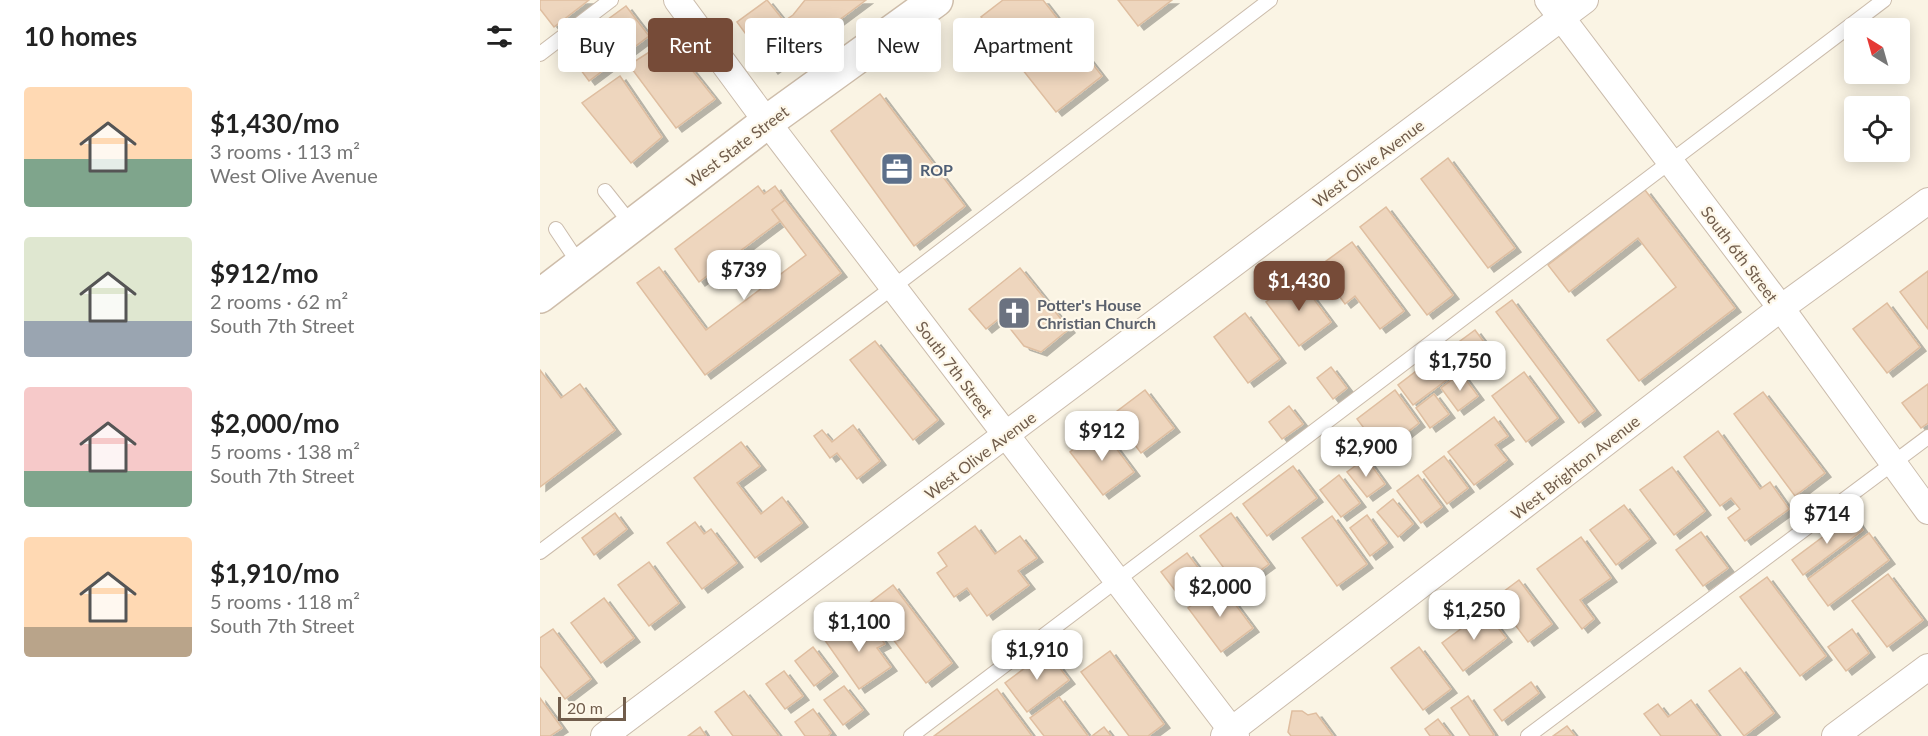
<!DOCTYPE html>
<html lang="en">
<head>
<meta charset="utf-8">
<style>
  body { margin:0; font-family:Lato,sans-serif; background:#f6f6f6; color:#222; height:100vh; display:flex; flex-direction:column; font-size:22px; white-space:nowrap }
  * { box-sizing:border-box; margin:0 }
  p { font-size:20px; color:#767676 }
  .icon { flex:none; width:33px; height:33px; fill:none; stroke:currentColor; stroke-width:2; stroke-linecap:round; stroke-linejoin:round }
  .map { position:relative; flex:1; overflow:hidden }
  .side { display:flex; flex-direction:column; background:#fff; width:540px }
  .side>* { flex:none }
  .top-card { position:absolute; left:18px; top:18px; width:570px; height:54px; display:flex; gap:12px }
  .needle { width:39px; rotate:323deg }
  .fabs { position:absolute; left:1304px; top:18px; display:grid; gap:12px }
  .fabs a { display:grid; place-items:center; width:66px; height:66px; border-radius:6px; background:#fff; box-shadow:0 3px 15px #0003; font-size:30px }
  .scale { position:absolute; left:18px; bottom:15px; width:68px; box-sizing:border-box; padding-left:6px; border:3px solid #715d4c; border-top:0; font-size:16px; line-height:21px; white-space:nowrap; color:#715d4c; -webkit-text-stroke:4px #fef8ea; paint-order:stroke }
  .price { position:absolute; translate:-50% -51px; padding:0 14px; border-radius:12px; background:#fff; color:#222; font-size:20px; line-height:39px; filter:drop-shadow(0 2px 3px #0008) }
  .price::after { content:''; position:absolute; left:50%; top:36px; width:18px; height:14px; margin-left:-9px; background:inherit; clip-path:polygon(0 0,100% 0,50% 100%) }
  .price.on { background:#764b38; color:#fff }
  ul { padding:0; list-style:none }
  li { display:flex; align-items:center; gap:18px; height:150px; padding:0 24px }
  li span { display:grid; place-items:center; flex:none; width:168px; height:120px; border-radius:6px; color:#555 }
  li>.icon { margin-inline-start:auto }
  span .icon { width:72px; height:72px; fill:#fffc; stroke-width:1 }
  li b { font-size:26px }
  h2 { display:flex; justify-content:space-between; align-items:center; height:72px; padding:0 24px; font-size:26px }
  .pill { padding:0 21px; border-radius:6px; background:#fff; box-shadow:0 3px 15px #0003; font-size:21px; line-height:54px }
  .pill.on { background:#764b38; color:#fff }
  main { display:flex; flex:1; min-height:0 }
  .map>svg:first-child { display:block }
  .building { fill:#eed6be; stroke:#dfbea0; stroke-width:1.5; filter:url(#shadow) }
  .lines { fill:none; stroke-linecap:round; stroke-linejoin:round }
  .lane-casing { stroke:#cbbcac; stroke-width:16 }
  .street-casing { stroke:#cbbcac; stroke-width:28 }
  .secondary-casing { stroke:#cebdaa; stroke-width:36 }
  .lane { stroke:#fff; stroke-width:14 }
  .street { stroke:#fff; stroke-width:26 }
  .secondary { stroke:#fff; stroke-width:33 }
  .labels { text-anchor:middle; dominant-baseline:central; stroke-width:4.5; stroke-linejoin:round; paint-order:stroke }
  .street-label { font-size:16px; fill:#715d4c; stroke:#fef8ea }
  .service-label { font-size:16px; font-weight:bold; fill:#4e5e75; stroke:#fef8ea; text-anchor:start }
  .worship-label { font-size:16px; font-weight:bold; fill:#5b616d; stroke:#fef8ea; text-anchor:start }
</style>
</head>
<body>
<main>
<section class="side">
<h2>10 homes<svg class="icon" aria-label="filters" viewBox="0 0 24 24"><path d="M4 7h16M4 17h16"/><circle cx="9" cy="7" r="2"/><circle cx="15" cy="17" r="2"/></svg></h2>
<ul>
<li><span style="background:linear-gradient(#ffd9b3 60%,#7fa58c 0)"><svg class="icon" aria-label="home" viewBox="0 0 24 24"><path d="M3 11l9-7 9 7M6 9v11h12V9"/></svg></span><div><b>$1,430/mo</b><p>3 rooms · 113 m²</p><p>West Olive Avenue</p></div></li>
<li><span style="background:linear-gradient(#dfe7d0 70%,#9aa5b1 0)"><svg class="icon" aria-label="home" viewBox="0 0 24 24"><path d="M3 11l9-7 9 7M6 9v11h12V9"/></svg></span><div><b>$912/mo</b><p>2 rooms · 62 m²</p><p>South 7th Street</p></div></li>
<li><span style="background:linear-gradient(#f6c9c9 70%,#7fa58c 0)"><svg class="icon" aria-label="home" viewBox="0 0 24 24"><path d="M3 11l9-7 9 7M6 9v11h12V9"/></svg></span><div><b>$2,000/mo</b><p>5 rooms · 138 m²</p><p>South 7th Street</p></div></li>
<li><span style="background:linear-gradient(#ffd9b3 75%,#b9a48a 0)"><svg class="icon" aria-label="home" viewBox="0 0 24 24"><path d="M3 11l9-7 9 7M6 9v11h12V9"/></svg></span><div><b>$1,910/mo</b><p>5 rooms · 118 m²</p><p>South 7th Street</p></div></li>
</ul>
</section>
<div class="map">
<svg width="1388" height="736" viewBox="0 0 1388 736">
  <defs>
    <filter id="shadow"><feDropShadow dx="6" dy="4" stdDeviation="0" flood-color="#0004"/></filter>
  </defs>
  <rect width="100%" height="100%" fill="#faf4e4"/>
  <g class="building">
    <path d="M0,0H49L14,27L0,9Z"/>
    <path d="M227,0L244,21L253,15L265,0H326L232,70L197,22Z"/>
    <path d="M463,0H503L562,76L516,112L441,17Z"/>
    <path d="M578,0H632L598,26Z"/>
    <path d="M86,6L109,36L49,81L26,50Z"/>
    <path d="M128,40L175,99L136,128L89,65Z"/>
    <path d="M80,76L122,137L91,163L42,103Z"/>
    <path d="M340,94L425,206L374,246L291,131Z"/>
    <path d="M908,158L975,248L948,268L881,179Z"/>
    <path d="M218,186L224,194L235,186L245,200L232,210L240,221L159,282L135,249Z"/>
    <path d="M1105,190L1195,308L1099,381L1067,340L1136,287L1098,238L1029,292L1008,265Z"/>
    <path d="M245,200L301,273L165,375L97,283L119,267L166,330L266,255L232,210Z"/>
    <path d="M846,207L913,295L887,315L820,227Z"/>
    <path d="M812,242L864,311L840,329L815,296L805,304L778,267Z"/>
    <path d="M480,268L529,329L501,352L484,346L461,317L446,329L429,309Z"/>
    <path d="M1388,271V329L1360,292Z"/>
    <path d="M758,278L791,322L759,346L726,302Z"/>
    <path d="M972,300L1055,411L1039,423L956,312Z"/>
    <path d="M1347,303L1380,347L1347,373L1313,329Z"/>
    <path d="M705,313L740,359L708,383L674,337Z"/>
    <path d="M935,330L953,354L931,371L912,347Z"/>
    <path d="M335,341L398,420L373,440L310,360Z"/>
    <path d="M905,349L920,370L873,405L858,385Z"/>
    <path d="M791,367L807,388L793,399L777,378Z"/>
    <path d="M0,370L21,398L40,384L75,430L0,487Z"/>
    <path d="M984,372L1018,418L986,442L952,396Z"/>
    <path d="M921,373L938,396L918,411L901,388Z"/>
    <path d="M1388,384V423L1381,428L1362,403Z"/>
    <path d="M605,390L634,428L601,453L572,415Z"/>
    <path d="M855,390L879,423L842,452L817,419Z"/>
    <path d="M1223,392L1285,473L1255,496L1194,414Z"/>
    <path d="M894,394L909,414L890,428L876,408Z"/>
    <path d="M749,406L763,424L742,439L729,422Z"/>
    <path d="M954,417L968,436L955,445L967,460L934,485L908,452Z"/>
    <path d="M313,425L340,461L317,479L297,453L290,458L274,436L282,430L292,442Z"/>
    <path d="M561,428L594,472L563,495L530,452Z"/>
    <path d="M1178,431L1220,489L1230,482L1249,509L1205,541L1188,518L1200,509L1191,498L1180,506L1144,457Z"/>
    <path d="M201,442L220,466L197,483L221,514L242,497L262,523L215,558L154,478Z"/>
    <path d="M904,456L928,488L907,504L883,472Z"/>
    <path d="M826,458L845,484L827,497L807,472Z"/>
    <path d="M753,466L777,498L727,536L703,504Z"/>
    <path d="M1132,467L1165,511L1134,535L1100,490Z"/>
    <path d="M799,475L820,503L801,517L780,490Z"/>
    <path d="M878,475L902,507L881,523L857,491Z"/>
    <path d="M853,499L873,524L858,537L837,512Z"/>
    <path d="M1084,505L1110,539L1076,565L1050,530Z"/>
    <path d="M75,513L87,529L54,555L42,538Z"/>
    <path d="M691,513L729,564L698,587L660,536Z"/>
    <path d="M827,515L847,543L830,556L810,528Z"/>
    <path d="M1312,515L1323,530L1263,575L1252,560Z"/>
    <path d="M792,516L827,564L797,586L762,538Z"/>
    <path d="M155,522L164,534L171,529L197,563L162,589L127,543Z"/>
    <path d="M435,526L455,554L480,536L497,558L478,571L489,585L447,616L427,588L414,597L397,573L407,566L398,553Z"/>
    <path d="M1161,532L1188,568L1163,586L1136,550Z"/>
    <path d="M1329,533L1349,560L1288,606L1268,579Z"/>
    <path d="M1041,537L1071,578L1040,600L1054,619L1042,629L997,569Z"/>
    <path d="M647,553L669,582L643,601L621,572Z"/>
    <path d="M109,562L139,603L109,626L78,585Z"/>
    <path d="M1348,574L1383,620L1347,647L1312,601Z"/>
    <path d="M1227,577L1286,656L1260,676L1200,597Z"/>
    <path d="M979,580L1012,624L988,642L955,598Z"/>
    <path d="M680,584L713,628L681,652L648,608Z"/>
    <path d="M353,585L412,663L386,683L327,605Z"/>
    <path d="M64,598L94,638L61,663L31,623Z"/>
    <path d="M945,611L966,638L923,671L902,643Z"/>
    <path d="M312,619L322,633L332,626L345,644L337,648L351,667L319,689L284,639Z"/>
    <path d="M13,629L51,679L25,699L0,666V638Z"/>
    <path d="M1312,629L1329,653L1306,671L1288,647Z"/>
    <path d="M273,647L292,672L274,686L255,661Z"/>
    <path d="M879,647L911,689L883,710L851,668Z"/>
    <path d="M507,651L529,680L487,712L465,683Z"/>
    <path d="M570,651L624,724L608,736H589L541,672Z"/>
    <path d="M1200,668L1234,713L1204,736L1169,691Z"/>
    <path d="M244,671L263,696L245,709L226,684Z"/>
    <path d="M991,682L999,693L962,721L954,710Z"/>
    <path d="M304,686L323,710L303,725L284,700Z"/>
    <path d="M457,689L492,736H394Z"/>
    <path d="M204,691L239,736H193L175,712Z"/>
    <path d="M928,696L954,735L952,736H930L911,708Z"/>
    <path d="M519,697L548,736H504L490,718Z"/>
    <path d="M0,698L22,728L10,736H0Z"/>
    <path d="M1151,700L1178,736H1121L1104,714L1118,704L1128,717Z"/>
    <path d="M273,709L291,733L288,736H265L255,722Z"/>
    <path d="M752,711H762L768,715L776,713L793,736H751L748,732Z"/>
    <path d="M898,719L911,736H890L885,729Z"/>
    <path d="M1027,726L1035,736H1013Z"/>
    <path d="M160,727L166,736H148Z"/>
    <path d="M564,727L571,736H552Z"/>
  </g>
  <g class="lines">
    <g class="lane-casing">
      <g id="lane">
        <path d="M0,54L71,0"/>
        <path d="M65,191L92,225"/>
        <path d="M16,229L40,265"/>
        <path d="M0,552L340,297L730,0"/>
        <path d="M371,736L1344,0"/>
        <path d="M988,736L1388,437"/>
      </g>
    </g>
    <g class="street-casing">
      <g id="street">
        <path d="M137,0L227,122L696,736"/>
        <path d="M1008,0L1241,308L1388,511"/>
        <path d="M64,736L1045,0"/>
        <path d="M684,736L1241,308L1388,201"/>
        <path d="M1295,736L1388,667"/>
      </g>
    </g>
    <g class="secondary-casing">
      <path id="secondary" d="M0,296L227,122L396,0"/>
    </g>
    <use href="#lane" class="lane"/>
    <use href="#street" class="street"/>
    <use href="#secondary" class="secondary"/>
  </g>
  <defs>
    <g id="office-square" transform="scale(1.725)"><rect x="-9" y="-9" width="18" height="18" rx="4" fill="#5c6f8a" stroke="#fef8ea"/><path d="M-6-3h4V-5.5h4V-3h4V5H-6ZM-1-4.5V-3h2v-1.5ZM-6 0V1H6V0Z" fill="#fff"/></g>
    <g id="church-square" transform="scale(1.725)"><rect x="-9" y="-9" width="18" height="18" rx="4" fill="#6b7280" stroke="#fef8ea"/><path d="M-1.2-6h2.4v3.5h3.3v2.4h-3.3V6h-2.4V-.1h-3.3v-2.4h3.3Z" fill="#fff"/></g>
  </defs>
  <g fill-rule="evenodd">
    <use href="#office-square" x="357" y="169"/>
    <use href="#church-square" x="474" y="313"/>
  </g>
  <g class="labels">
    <g class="street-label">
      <text transform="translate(197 146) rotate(-37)">West State Street</text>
      <text transform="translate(828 163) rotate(-37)">West Olive Avenue</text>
      <text transform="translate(1200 254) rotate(53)">South 6th Street</text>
      <text transform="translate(415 369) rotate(53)">South 7th Street</text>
      <text transform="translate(440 455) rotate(-37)">West Olive Avenue</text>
      <text transform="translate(1035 467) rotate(-38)">West Brighton Avenue</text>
    </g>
    <g class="service-label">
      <text x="380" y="169">ROP</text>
    </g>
    <g class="worship-label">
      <text x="497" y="304">Potter's House<tspan x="497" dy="18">Christian Church</tspan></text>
    </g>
  </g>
</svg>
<div class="fabs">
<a><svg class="needle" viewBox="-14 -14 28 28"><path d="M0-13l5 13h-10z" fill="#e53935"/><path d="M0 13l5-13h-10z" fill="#767676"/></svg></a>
<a><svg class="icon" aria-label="locate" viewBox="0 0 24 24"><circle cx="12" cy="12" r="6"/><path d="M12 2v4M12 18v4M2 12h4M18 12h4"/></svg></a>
</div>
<div class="scale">20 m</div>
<b class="price" style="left:204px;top:301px">$739</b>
<b class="price on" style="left:759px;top:312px">$1,430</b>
<b class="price" style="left:920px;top:392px">$1,750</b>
<b class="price" style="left:562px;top:462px">$912</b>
<b class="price" style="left:826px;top:478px">$2,900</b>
<b class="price" style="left:1287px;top:545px">$714</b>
<b class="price" style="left:680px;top:618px">$2,000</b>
<b class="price" style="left:934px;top:641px">$1,250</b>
<b class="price" style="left:319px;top:653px">$1,100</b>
<b class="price" style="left:497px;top:681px">$1,910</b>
<div class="top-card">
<a class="pill">Buy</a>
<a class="pill on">Rent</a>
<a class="pill">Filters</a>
<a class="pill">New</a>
<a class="pill">Apartment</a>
</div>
</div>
</main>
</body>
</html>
